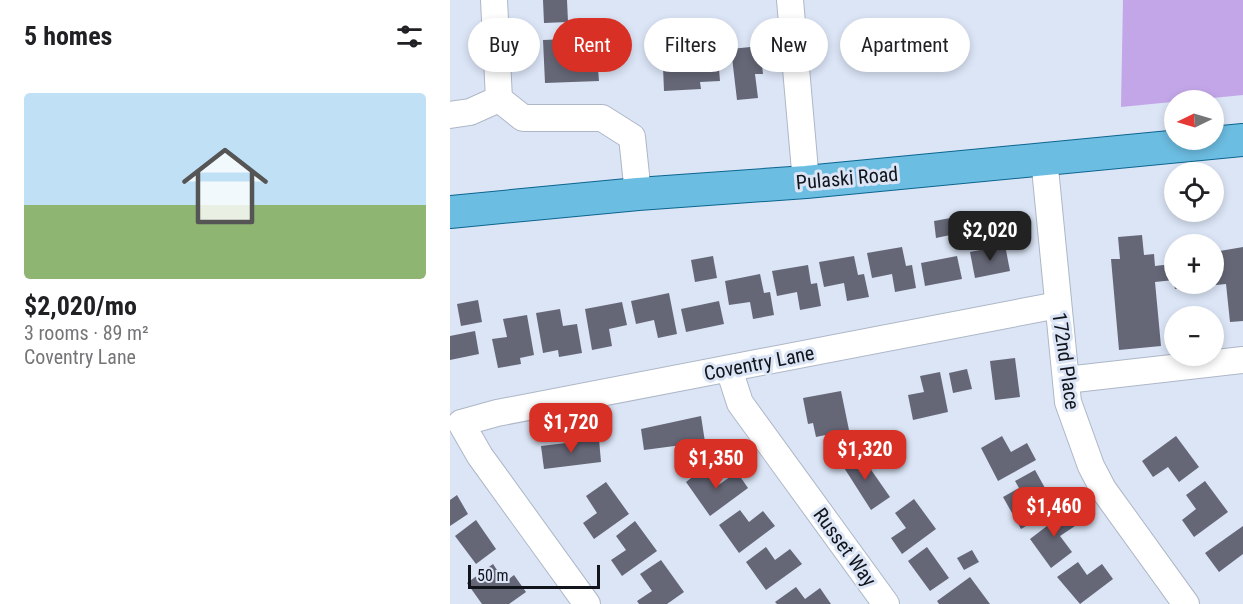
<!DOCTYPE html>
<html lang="en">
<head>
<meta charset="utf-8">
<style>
  body { margin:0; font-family:"Roboto Condensed",sans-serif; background:#f2f2f2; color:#202124; height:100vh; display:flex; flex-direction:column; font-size:22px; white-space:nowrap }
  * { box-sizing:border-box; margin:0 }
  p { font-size:20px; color:#757577 }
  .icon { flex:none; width:33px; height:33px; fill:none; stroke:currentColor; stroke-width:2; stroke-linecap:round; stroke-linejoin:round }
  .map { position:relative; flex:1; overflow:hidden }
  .details { display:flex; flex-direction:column; background:#fff; width:450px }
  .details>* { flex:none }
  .banner { position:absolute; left:18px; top:18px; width:570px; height:54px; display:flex; gap:12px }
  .needle { width:39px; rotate:265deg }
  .tools { position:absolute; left:714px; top:90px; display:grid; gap:12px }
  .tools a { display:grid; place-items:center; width:60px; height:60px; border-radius:50%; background:#fff; box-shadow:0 3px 9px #0003; font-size:30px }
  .scale { position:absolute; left:18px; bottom:15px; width:132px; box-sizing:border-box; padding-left:6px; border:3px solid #11141a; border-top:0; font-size:16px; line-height:21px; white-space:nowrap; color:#11141a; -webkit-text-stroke:4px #dbe5f6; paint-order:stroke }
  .price { position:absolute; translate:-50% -51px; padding:0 14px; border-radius:12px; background:#d93025; color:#fff; font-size:20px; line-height:39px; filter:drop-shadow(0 2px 3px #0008) }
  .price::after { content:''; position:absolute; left:50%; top:36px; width:18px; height:14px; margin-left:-9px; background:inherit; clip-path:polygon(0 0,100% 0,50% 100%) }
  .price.on { background:#222; color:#fff }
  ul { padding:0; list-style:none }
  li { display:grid; align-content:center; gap:12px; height:318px; padding:0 24px }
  li span { display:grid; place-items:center; height:186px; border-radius:6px; color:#555 }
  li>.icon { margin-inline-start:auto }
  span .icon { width:108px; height:108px; fill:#fffc; stroke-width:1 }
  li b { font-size:26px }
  h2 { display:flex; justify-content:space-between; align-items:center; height:72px; padding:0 24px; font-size:26px }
  .tag { padding:0 21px; border-radius:27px; background:#fff; box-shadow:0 3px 9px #0003; font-size:21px; line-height:54px }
  .tag.on { background:#d93025; color:#fff }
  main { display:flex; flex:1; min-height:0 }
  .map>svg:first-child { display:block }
  .green { fill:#c3a6e8 }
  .building { fill:#656777 }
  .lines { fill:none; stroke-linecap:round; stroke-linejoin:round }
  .minor-casing { stroke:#adb7c7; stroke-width:28 }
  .major-casing { stroke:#0c658f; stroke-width:34 }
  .minor { stroke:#fff; stroke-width:26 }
  .major { stroke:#6cbde2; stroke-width:32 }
  .labels { text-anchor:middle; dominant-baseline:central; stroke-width:6; stroke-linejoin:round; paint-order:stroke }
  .street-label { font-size:20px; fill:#11141a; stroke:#dbe5f6 }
</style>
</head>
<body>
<main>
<section class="details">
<h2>5 homes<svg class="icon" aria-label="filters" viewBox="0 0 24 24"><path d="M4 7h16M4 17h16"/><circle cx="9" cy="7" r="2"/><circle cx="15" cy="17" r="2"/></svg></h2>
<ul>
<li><span style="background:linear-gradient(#bfe0f5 60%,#8fb573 0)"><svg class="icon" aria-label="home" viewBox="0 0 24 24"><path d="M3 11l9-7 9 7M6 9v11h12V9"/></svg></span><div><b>$2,020/mo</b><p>3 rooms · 89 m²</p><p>Coventry Lane</p></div></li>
</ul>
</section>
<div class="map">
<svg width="793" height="604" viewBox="0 0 793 604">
  <rect width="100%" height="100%" fill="#dbe5f6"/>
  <path class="green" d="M673,0H793V95L671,107Z"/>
  <g class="building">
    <path d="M93,0H117L118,22L94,23Z"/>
    <path d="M120,39V58L147,57L149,81L95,83L93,40Z"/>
    <path d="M310,46L313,74H305L308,98L287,100L281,49Z"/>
    <path d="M268,56L270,81L250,82L251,89L214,91L213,67L242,65L241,58Z"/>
    <path d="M506,217L510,233L486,238L484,221Z"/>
    <path d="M692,235L694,255L704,254L705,266L722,264L721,257L724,256V280L705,282L711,346L669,350L661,259H670L668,237Z"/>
    <path d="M555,245L560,271L525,278L520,252Z"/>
    <path d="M452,247L456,266L462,265L466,288L445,292L442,274L422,278L417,253Z"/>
    <path d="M793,247V321L780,322L776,284L725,289L724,284H764V252Z"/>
    <path d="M263,256L267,278L245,282L241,260Z"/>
    <path d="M404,256L408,275L414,274L419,297L397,301L394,283L374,287L369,262Z"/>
    <path d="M507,256L512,279L475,286L471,263Z"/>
    <path d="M358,265L361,284L367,283L371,306L350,310L347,292L327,296L322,271Z"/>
    <path d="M310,274L314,293L320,292L324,315L303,319L300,302L279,305L275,281Z"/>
    <path d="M219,293L227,334L208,338L204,320L186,324L181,301Z"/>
    <path d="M28,300L32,322L11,326L7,304Z"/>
    <path d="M269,301L274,324L236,332L231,309Z"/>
    <path d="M172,302L177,325L159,329L162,346L142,350L135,309Z"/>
    <path d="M110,309L113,326L127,324L132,353L109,357L108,350L93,353L86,313Z"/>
    <path d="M77,315L84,355L70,358L71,364L48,368L42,339L57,337L53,319Z"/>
    <path d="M25,331L29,354L0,360V336Z"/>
    <path d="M565,358L570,397L545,400L540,361Z"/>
    <path d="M517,369L522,389L503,393L499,373Z"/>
    <path d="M490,372L498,412L463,420L458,395L474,392L470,376Z"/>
    <path d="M391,391L399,430L366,437L363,423L358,424L353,398Z"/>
    <path d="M251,416L255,442L194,450L191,429Z"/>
    <path d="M552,436L561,452L577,443L586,460L548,481L531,448Z"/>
    <path d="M726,436L749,467L729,482L718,467L703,477L692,461Z"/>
    <path d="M149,439L151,462L94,469L91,446Z"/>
    <path d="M408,451L440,497L421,510L391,463Z"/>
    <path d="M254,468L267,486L287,472L298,488L260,516L236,482Z"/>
    <path d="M585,470L595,488L581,496L593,516L571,529L553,497L569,488L565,481Z"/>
    <path d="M755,481L778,512L744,537L732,520L746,509L736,495Z"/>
    <path d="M156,482L179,514L144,539L133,523L147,513L136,496Z"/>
    <path d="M7,495L18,514L0,526V500Z"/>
    <path d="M464,499L486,529L452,554L441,538L456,528L445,513Z"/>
    <path d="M612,508L625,526L610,536L622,552L601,568L580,539L597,526L593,522Z"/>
    <path d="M290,510L299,522L313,511L325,526L289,553L269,525Z"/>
    <path d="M26,520L46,549L26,564L5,536Z"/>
    <path d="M185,521L207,551L172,576L161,560L176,550L166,536Z"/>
    <path d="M793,526V554L769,572L755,553Z"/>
    <path d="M316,547L325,560L340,549L352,564L316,590L296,562Z"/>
    <path d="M477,547L499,578L480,591L458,561Z"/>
    <path d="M522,550L529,562L514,570L507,558Z"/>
    <path d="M211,560L234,592L217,604H189L187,601L202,591L190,574Z"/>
    <path d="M628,562L637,575L652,564L663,579L630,604L607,577Z"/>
    <path d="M43,564L55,582L64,575L76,592L59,604H32L17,583Z"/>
    <path d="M520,577L540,604H489L487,601Z"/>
    <path d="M346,587L355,599L370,588L381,604H327L325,602Z"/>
  </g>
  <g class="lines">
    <g class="minor-casing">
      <g id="minor">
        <path d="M44,0L49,99L73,118H152L182,137L188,194"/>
        <path d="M340,0L356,182"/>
        <path d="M0,115L20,112L49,99"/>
        <path d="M594,158L618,402L641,466L653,489L736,604"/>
        <path d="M279,369L290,403L436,604"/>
        <path d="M616,380L793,360"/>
        <path d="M137,604L30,456L11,423L47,413L608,305"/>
      </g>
    </g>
    <g class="major-casing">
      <path id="major" d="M0,212L188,194L356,182L793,140"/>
    </g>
    <use href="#minor" class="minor"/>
    <use href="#major" class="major"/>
  </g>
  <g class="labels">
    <g class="street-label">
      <text transform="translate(397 178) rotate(-5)">Pulaski Road</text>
      <text transform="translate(616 361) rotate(82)">172nd Place</text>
      <text transform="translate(309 363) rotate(-11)">Coventry Lane</text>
      <text transform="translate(395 547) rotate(54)">Russet Way</text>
    </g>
  </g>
</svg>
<div class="tools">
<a><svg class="needle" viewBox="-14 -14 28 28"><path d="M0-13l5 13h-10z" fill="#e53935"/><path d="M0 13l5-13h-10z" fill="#757577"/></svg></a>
<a><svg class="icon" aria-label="locate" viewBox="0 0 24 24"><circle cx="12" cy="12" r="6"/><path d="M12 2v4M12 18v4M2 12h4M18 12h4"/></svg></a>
<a>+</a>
<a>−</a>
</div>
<div class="scale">50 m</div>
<b class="price on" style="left:540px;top:262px">$2,020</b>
<b class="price" style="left:121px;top:454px">$1,720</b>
<b class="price" style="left:415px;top:481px">$1,320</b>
<b class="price" style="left:266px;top:490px">$1,350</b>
<b class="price" style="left:604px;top:538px">$1,460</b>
<div class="banner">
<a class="tag">Buy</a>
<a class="tag on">Rent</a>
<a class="tag">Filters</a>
<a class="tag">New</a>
<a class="tag">Apartment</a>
</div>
</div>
</main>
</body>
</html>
